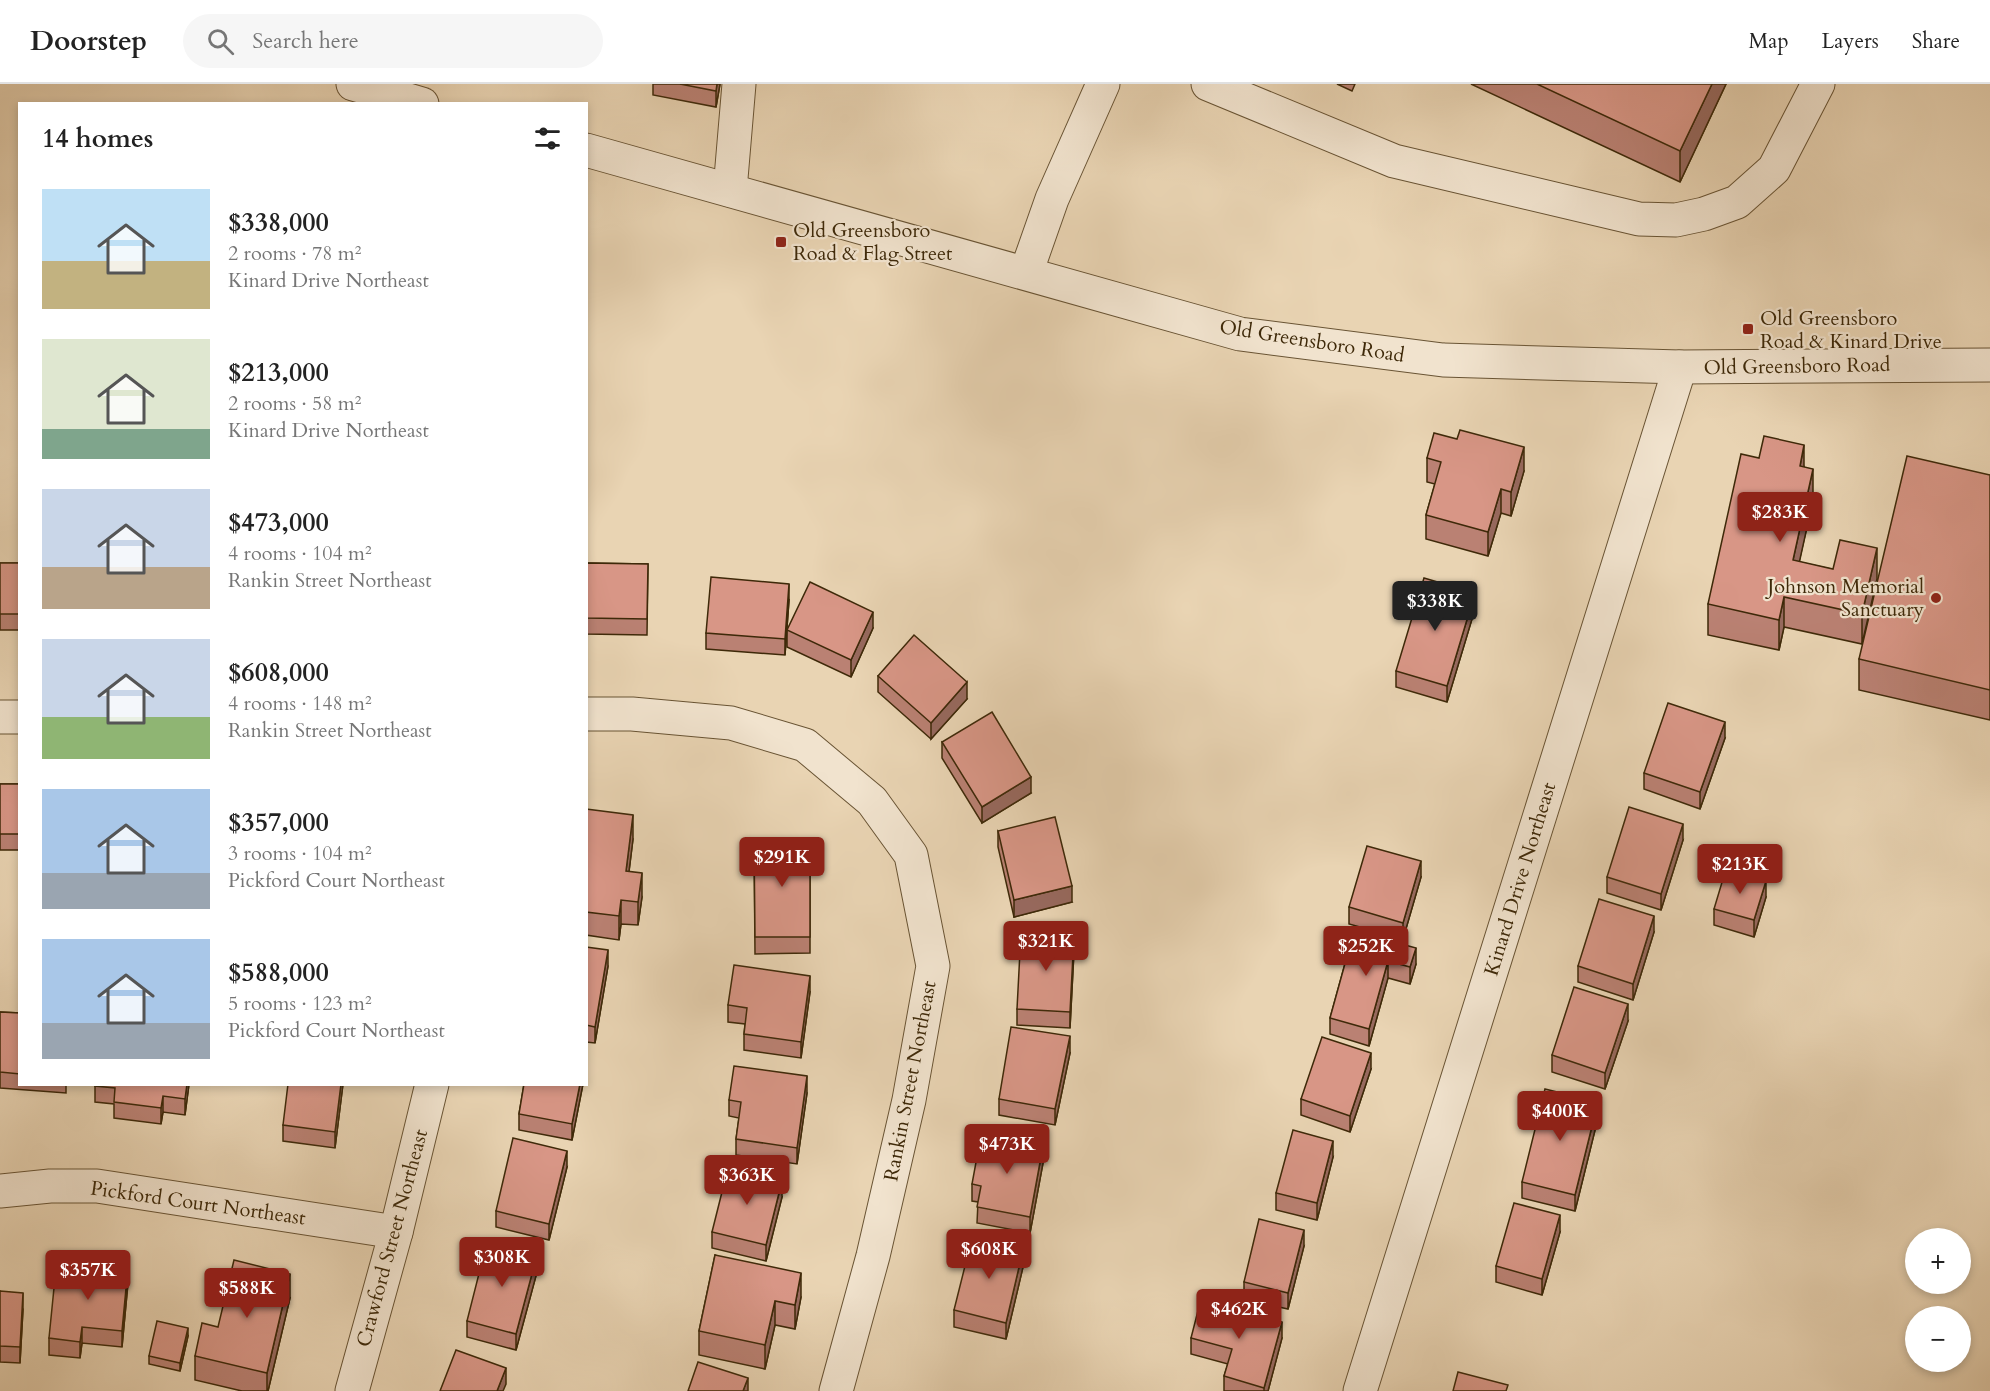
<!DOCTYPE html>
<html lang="en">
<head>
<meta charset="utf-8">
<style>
  body { margin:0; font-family:Cardo,serif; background:#f6f6f6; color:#222; height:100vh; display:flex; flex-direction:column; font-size:22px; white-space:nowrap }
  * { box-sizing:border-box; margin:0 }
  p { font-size:20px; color:#767676 }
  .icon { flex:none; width:33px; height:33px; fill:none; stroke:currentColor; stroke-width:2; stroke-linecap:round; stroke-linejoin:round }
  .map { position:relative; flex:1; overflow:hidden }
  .drawer { position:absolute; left:18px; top:18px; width:570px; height:984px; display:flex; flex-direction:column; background:#fff; border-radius:0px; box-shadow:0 3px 9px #0003 }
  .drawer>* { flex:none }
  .buttons { position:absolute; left:1905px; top:1144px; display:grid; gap:12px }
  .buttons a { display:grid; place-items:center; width:66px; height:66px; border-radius:50%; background:#fff; box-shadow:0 3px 9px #0003; font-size:30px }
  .price { position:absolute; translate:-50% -51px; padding:0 14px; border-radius:6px; background:#8f2418; color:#fff; font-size:20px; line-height:39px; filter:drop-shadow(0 2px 3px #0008) }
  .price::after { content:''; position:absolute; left:50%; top:36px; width:18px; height:14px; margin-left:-9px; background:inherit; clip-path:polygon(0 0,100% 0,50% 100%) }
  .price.on { background:#222; color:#fff }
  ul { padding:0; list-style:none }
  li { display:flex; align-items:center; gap:18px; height:150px; padding:0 24px }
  li span { display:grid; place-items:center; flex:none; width:168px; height:120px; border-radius:0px; color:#555 }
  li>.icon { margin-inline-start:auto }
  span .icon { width:72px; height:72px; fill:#fffc; stroke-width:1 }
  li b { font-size:26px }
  h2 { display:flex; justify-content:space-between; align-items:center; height:72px; padding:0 24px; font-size:26px }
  header { display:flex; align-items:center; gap:36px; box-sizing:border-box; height:84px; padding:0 30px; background:#fff; border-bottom:2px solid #e0e0e0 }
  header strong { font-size:28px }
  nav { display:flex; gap:33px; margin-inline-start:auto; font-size:21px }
  .search { width:420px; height:54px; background:#f6f6f6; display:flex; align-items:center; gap:15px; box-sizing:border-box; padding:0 21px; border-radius:33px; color:#767676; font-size:22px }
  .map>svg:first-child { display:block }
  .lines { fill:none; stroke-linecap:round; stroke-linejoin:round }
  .minor-casing { stroke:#695434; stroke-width:35 }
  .minor { stroke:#f1e3ce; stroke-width:33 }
  .wall { fill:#ba8173; stroke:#3e2909; stroke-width:1.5 }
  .shaded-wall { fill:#97695e; stroke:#3e2909; stroke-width:1.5 }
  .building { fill:#d89686; stroke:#3e2909; stroke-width:1.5 }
  .poi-dot { fill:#8f2418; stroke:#f1e3ce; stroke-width:2 }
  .labels { text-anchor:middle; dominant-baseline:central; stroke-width:4.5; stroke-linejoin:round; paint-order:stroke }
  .poi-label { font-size:20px; fill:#3e2909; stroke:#f1e3ce; text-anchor:start }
  .street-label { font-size:20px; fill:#3e2909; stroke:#f1e3ce }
</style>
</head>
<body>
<header>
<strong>Doorstep</strong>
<div class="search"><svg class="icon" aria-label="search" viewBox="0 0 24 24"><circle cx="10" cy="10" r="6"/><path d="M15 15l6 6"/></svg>Search here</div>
<nav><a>Map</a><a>Layers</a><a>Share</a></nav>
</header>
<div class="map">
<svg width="1990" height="1307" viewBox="0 0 1990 1307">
  <rect width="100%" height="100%" fill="#e9d4b3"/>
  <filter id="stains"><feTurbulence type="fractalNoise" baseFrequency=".00333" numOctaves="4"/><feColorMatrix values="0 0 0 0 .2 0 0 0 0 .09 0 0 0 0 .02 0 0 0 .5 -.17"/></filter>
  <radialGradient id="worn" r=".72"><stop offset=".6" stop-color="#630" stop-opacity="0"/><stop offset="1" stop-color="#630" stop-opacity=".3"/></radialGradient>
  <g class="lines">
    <g class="minor-casing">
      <g id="minor">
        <path d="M353,0L422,20"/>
        <path d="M1208,0L1394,77L1639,135L1676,136L1704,130L1737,118L1774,85L1818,0"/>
        <path d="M586,66L1240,250L1443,276L1680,283L1990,281"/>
        <path d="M730,106L739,0"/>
        <path d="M1026,189L1052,115L1103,0"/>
        <path d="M586,630H632L731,639L805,661L872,717L911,771L933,882L909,1016L873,1172L836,1307"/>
        <path d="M0,633H20"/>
        <path d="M0,1107L50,1102H97L396,1148"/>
        <path d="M352,1307L396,1148L432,1000"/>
        <path d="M1360,1307L1680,283"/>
      </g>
    </g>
    <use href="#minor" class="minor"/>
  </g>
  <g class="wall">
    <path d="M653,0H720L716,23L653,11Z"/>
    <path d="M1337,0H1355L1352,7Z"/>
    <path d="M1471,0H1726L1680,98Z"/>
    <path d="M1427,374L1524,387L1511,432L1501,429L1488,472L1426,455V431L1435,400L1427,398Z"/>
    <path d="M1804,383L1813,416L1799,478L1877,495L1862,560L1784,543L1779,566L1708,551V520Z"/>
    <path d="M1990,391V636L1859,606V575Z"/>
    <rect x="0" y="479" width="20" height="67"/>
    <path d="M586,479L648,480L647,551L586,550Z"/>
    <path d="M789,516L785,571L706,565V549Z"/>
    <path d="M1475,525L1447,618L1396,603V587Z"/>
    <path d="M873,544L851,593L787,563V546Z"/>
    <path d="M878,592L967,615L931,655L878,608Z"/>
    <path d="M1725,654L1700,725L1644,705V689Z"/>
    <path d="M942,658L1031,709L982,739L942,674Z"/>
    <rect x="0" y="700" width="20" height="66"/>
    <path d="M586,725L633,755L629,788L642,813L638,841L621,840L619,856L586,851Z"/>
    <path d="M998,747L1072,818L1014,833L998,763Z"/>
    <path d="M754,755H810V869L755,870Z"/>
    <path d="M1683,756L1661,826L1607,809V793Z"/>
    <path d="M1421,793L1403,855L1349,840V823Z"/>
    <path d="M1766,813L1754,853L1714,841V825Z"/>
    <path d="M1354,847L1416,880L1410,900L1388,894L1369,962L1330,950V934Z"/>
    <path d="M1654,848L1633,916L1578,898V882Z"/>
    <path d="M586,863L608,882L595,959L586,958Z"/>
    <path d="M1074,867L1070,944L1017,941V925Z"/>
    <path d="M810,908L801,974L744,966V950L745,940L728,938V921Z"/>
    <path d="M0,928L20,929V1000H66V1009L0,1004Z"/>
    <path d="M1628,937L1605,1005L1552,988V971Z"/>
    <path d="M1070,969L1055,1041L999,1031V1015Z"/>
    <path d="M1371,985L1350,1048L1301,1031V1015Z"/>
    <path d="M95,1000H189L185,1031L163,1028L161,1040L114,1034V1020L95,1018Z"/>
    <path d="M343,1000L335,1064L283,1057V1041Z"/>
    <path d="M524,1000H583L572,1056L519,1046V1030Z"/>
    <path d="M807,1009L797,1080L736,1071V1055L739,1034L729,1032V1016Z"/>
    <path d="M1598,1034L1575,1127L1522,1114V1098Z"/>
    <path d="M1333,1073L1317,1136L1276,1126V1109Z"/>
    <path d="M1043,1079L1030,1149L977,1139L978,1118L972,1117V1100Z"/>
    <path d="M567,1083L549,1156L496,1143V1127Z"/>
    <path d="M782,1113L766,1177L712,1164V1148Z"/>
    <path d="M1560,1148L1542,1211L1496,1198V1182Z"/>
    <path d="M1304,1162L1288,1225L1244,1215V1198Z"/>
    <path d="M715,1171L801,1213L795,1245L775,1241L765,1285L699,1271V1247Z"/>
    <path d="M1023,1183L1006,1255L954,1243V1226Z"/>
    <path d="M96,1188L128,1199L122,1263L82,1259L80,1274L49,1271V1254Z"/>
    <path d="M537,1188L516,1266L467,1253V1237Z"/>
    <path d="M0,1207L23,1225L20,1279L0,1278Z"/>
    <path d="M290,1214L268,1307H242L195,1296V1272L218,1243Z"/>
    <path d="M188,1252L180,1287L149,1280V1272Z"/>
    <path d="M1191,1254H1282L1268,1307H1224V1292L1228,1280L1191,1270Z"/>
  </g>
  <g class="shaded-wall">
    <path d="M717,0H720L716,23V7Z"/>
    <path d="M1712,0H1726L1680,98V67Z"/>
    <path d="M1804,361V391L1800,382Z"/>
    <path d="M1524,363V387L1511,432V408Z"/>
    <path d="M1813,385V416L1793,507V476Z"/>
    <path d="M1501,405V429L1488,472V448Z"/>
    <path d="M1877,464V495L1862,560V530Z"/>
    <path d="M789,500V516L785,571V555Z"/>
    <path d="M1475,509V525L1447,618V602Z"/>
    <path d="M1784,513V543L1779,566V536Z"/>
    <path d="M873,528V544L851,593V576Z"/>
    <path d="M967,598V615L931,655V639Z"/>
    <path d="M1725,638V654L1700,725V708Z"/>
    <path d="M1031,693V709L982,739V723Z"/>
    <path d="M633,731V755L626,811V787Z"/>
    <path d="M1683,740V756L1661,826V810Z"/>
    <path d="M1421,777V793L1403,855V839Z"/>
    <path d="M642,789V813L638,841V818Z"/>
    <path d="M1766,797V813L1754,853V836Z"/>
    <path d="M1072,802V818L1014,833V816Z"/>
    <path d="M621,816V840L619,856V832Z"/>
    <path d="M1654,832V848L1633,916V900Z"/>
    <path d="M1074,851V867L1070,944V928Z"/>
    <path d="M1416,864V880L1410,900V883Z"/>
    <path d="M608,866V882L595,959V943Z"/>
    <path d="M1388,877V894L1369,962V945Z"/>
    <path d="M810,892V908L801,974V958Z"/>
    <path d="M1628,920V937L1605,1005V989Z"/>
    <path d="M1070,952V969L1055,1041V1025Z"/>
    <path d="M1371,969V985L1350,1048V1032Z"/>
    <path d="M807,992V1009L797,1080V1064Z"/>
    <path d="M187,1000H189L185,1031V1015Z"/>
    <path d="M341,1000H343L335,1064V1048Z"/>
    <path d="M580,1000H583L572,1056V1040Z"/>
    <path d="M163,1012V1028L161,1040V1024Z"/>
    <path d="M1598,1018V1034L1575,1127V1111Z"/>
    <path d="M1333,1057V1073L1317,1136V1119Z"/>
    <path d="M1043,1062V1079L1030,1149V1133Z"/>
    <path d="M567,1067V1083L549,1156V1140Z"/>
    <path d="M782,1097V1113L766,1177V1161Z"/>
    <path d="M1560,1131V1148L1542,1211V1195Z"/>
    <path d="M1304,1146V1162L1288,1225V1209Z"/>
    <path d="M1023,1166V1183L1006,1255V1239Z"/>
    <path d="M537,1171V1188L516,1266V1250Z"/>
    <path d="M128,1183V1199L122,1263V1247Z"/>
    <path d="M801,1189V1213L795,1245V1221Z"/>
    <path d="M290,1190V1214L268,1307H267V1289Z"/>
    <path d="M23,1209V1225L20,1279V1263Z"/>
    <path d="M775,1217V1241L765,1285V1261Z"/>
    <path d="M1282,1238V1254L1268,1307H1264V1304Z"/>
    <path d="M82,1243V1259L80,1274V1258Z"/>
    <path d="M188,1244V1252L180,1287V1279Z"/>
    <path d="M506,1284V1300L503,1307H497Z"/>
    <path d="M748,1294V1307H743Z"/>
  </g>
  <g class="building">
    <path d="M680,0H717L716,7Z"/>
    <path d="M1537,0H1712L1680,67Z"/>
    <path d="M1460,346L1524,363L1511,408L1501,405L1488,448L1426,431L1441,378L1427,374L1434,349L1457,355Z"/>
    <path d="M1764,352L1804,361L1800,382L1813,385L1793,476L1833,485L1840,456L1877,464L1862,530L1784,513L1779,536L1708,520L1741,370L1759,374Z"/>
    <path d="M1907,372L1990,391V606L1859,575Z"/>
    <rect x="0" y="479" width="20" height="51"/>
    <path d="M586,479L648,480L647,535L586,534Z"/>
    <path d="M711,493L789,500L785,555L706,549Z"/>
    <path d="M1424,494L1475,509L1447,602L1396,587Z"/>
    <path d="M810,498L873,528L851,576L787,546Z"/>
    <path d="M914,551L967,598L931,639L878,592Z"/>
    <path d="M1668,619L1725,638L1700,708L1644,689Z"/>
    <path d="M992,628L1031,693L982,723L942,658Z"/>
    <rect x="0" y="700" width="20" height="50"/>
    <path d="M1629,723L1683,740L1661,810L1607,793Z"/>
    <path d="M586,725L633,731L626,787L642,789L638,818L621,816L619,832L586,828Z"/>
    <path d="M1055,733L1072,802L1014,816L998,747Z"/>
    <path d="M754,755H810V853H755Z"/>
    <path d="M1367,762L1421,777L1403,839L1349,823Z"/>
    <path d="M1726,785L1766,797L1754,836L1714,825Z"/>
    <path d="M1599,815L1654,832L1633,900L1578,882Z"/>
    <path d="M1354,847L1416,864L1410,883L1388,877L1369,945L1330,934Z"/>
    <path d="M1021,848L1074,851L1070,928L1017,925Z"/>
    <path d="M586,863L608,866L595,943L586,941Z"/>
    <path d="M734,881L810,892L801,958L744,950L747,924L728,921Z"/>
    <path d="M1574,903L1628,920L1605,989L1552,971Z"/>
    <path d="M0,928L20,929V990L0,988Z"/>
    <path d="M1011,943L1070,952L1055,1025L999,1015Z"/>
    <path d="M1322,953L1371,969L1350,1032L1301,1015Z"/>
    <path d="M734,982L807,992L797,1064L736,1055L741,1018L729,1016Z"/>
    <path d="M95,1000H187L185,1015L163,1012L161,1024L114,1018L115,1004L95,1002Z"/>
    <path d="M288,1000H341L335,1048L283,1041Z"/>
    <path d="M524,1000H580L572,1040L519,1030Z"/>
    <path d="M1545,1005L1598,1018L1575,1111L1522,1098Z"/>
    <path d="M1293,1046L1333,1057L1317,1119L1276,1109Z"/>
    <path d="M981,1051L1043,1062L1030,1133L977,1123L981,1102L972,1100Z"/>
    <path d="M513,1054L567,1067L549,1140L496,1127Z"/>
    <path d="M728,1084L782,1097L766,1161L712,1148Z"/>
    <path d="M1514,1119L1560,1131L1542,1195L1496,1182Z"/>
    <path d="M1259,1135L1304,1146L1288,1209L1244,1198Z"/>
    <path d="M972,1154L1023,1166L1006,1239L954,1226Z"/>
    <path d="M487,1158L537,1171L516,1250L467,1237Z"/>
    <path d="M715,1171L801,1189L795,1221L775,1217L765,1261L699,1247Z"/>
    <path d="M234,1176L290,1190L267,1289L195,1272L202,1239L218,1243Z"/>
    <path d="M97,1179L128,1183L122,1247L82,1243L80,1258L49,1254L56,1184L96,1188Z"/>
    <path d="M0,1207L23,1209L20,1263L0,1262Z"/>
    <path d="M1201,1215L1282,1238L1264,1304L1224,1292L1232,1265L1191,1254Z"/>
    <path d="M157,1237L188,1244L180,1279L149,1272Z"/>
    <path d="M456,1266L506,1284L497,1307H440Z"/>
    <path d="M698,1278L748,1294L743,1307H688Z"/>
    <path d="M1458,1288L1508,1301L1506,1307H1453Z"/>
  </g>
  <g class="poi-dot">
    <rect x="775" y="152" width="12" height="12" rx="3"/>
    <rect x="1742" y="239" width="12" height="12" rx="3"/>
    <circle cx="1936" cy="514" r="6"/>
  </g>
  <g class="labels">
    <g class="poi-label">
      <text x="793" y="146">Old Greensboro<tspan x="793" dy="23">Road &amp; Flag Street</tspan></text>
      <text x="1760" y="234">Old Greensboro<tspan x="1760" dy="23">Road &amp; Kinard Drive</tspan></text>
      <text x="1924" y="502" text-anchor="end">Johnson Memorial<tspan x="1924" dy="23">Sanctuary</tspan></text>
    </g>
    <g class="street-label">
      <text transform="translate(1312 257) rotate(9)">Old Greensboro Road</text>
      <text transform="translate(1797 282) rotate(-1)">Old Greensboro Road</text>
      <text transform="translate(1520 795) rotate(-73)">Kinard Drive Northeast</text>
      <text transform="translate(910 997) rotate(-79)">Rankin Street Northeast</text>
      <text transform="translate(198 1119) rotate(8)">Pickford Court Northeast</text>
      <text transform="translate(392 1154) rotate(-75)">Crawford Street Northeast</text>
    </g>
  </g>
  <rect width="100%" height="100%" filter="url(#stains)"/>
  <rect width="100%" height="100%" fill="url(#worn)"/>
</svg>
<div class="buttons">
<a>+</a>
<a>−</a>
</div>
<b class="price" style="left:1780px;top:459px">$283K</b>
<b class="price on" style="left:1435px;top:548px">$338K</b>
<b class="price" style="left:782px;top:804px">$291K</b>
<b class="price" style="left:1740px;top:811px">$213K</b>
<b class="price" style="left:1046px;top:888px">$321K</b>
<b class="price" style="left:1366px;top:893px">$252K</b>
<b class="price" style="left:1560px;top:1058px">$400K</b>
<b class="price" style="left:1007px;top:1091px">$473K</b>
<b class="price" style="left:747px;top:1122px">$363K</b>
<b class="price" style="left:989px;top:1196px">$608K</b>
<b class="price" style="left:502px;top:1204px">$308K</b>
<b class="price" style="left:88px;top:1217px">$357K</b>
<b class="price" style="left:247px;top:1235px">$588K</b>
<b class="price" style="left:1239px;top:1256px">$462K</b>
<section class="drawer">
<h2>14 homes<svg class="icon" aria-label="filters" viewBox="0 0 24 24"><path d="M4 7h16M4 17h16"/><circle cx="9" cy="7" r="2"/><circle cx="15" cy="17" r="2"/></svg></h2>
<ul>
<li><span style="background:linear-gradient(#bfe0f5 60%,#c2b280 0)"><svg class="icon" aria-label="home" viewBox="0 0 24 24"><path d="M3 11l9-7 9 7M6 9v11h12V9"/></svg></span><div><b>$338,000</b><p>2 rooms · 78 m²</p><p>Kinard Drive Northeast</p></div></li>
<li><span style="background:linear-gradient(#dfe7d0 75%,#7fa58c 0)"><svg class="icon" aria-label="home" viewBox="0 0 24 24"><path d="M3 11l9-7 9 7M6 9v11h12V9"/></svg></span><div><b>$213,000</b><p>2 rooms · 58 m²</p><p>Kinard Drive Northeast</p></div></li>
<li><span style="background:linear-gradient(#c9d6e8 65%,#b9a48a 0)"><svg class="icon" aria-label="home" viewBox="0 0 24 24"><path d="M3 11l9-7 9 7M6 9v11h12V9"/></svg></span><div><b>$473,000</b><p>4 rooms · 104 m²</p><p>Rankin Street Northeast</p></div></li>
<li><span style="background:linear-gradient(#c9d6e8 65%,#8fb573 0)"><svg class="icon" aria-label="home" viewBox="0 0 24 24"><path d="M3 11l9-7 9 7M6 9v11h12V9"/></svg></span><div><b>$608,000</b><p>4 rooms · 148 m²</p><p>Rankin Street Northeast</p></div></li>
<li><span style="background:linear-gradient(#a9c7e8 70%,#9aa5b1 0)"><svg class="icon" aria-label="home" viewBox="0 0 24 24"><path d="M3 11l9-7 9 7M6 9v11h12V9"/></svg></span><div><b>$357,000</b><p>3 rooms · 104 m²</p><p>Pickford Court Northeast</p></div></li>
<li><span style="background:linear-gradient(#a9c7e8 70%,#9aa5b1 0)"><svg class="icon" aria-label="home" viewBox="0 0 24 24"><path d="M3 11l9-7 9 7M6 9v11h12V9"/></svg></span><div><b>$588,000</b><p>5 rooms · 123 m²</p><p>Pickford Court Northeast</p></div></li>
</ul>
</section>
</div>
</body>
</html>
